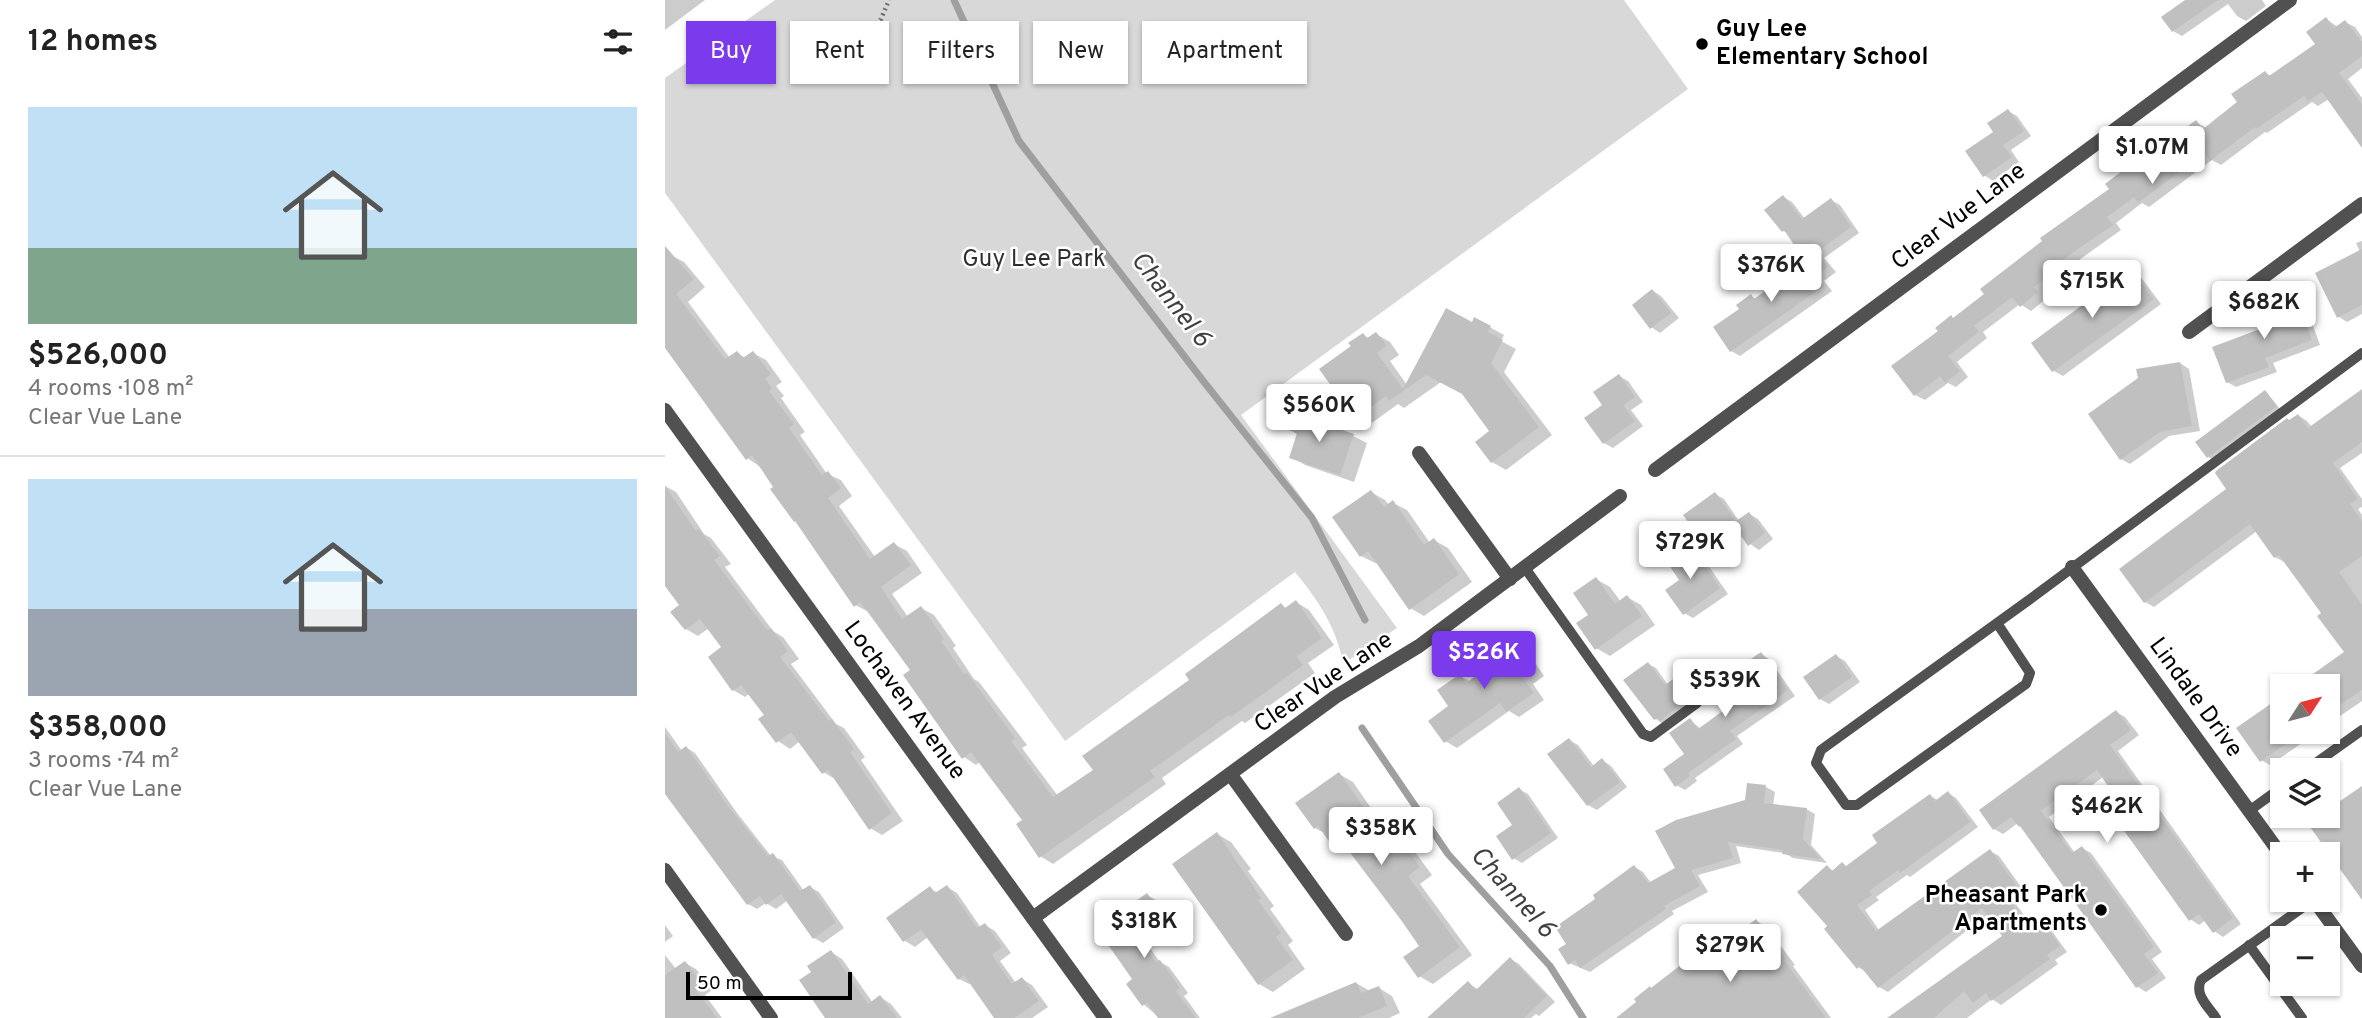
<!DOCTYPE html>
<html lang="en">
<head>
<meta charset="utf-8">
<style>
  body { margin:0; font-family:Overpass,sans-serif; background:#f2f2f2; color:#222; height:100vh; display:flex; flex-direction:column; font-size:26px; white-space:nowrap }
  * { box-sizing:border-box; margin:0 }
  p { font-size:23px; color:#767676 }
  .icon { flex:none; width:38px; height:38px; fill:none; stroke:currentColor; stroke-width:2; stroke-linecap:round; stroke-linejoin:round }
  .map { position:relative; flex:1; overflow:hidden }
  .drawer { display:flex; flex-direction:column; background:#fff; width:665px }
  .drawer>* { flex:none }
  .banner { position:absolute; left:21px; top:21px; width:665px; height:63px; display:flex; gap:14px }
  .needle { width:46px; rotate:54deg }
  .fabs { position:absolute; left:1605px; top:674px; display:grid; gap:14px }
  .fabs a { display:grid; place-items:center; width:70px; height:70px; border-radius:0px; background:#fff; box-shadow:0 2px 5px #0004; font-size:35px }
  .scale { position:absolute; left:21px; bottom:18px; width:166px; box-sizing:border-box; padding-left:7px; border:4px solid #000; border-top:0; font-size:19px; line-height:24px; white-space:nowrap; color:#000; -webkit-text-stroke:5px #fff; paint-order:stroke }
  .price { position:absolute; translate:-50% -60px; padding:0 16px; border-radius:7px; background:#fff; color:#222; font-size:23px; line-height:46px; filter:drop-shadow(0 2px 4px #0008) }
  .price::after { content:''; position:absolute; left:50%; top:42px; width:21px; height:16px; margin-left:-10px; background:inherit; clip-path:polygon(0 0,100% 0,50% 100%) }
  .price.current { background:#7c3aed; color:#fff }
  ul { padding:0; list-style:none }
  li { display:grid; align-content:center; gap:14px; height:371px; padding:0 28px }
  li+li { border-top:2px solid #e0e0e0 }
  li span { display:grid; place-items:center; height:217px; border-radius:0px; color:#555 }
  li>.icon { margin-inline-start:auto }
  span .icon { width:126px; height:126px; fill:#fffc; stroke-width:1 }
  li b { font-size:30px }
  h2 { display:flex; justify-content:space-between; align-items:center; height:84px; padding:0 28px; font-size:30px }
  .tag { padding:0 24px; border-radius:0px; background:#fff; box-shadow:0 2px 5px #0004; font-size:24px; line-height:63px }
  .tag.current { background:#7c3aed; color:#fff }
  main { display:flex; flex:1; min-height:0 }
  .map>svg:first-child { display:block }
  .green { fill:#d8d8d8 }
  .shadow { fill:#0003 }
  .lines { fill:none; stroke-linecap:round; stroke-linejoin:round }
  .stream { stroke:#9f9f9f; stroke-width:7 }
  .building { fill:#c0c0c0 }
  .path { stroke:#737373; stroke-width:4.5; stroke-dasharray:2 3.5; stroke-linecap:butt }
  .service { stroke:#515151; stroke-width:10 }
  .minor { stroke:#515151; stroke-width:14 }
  .poi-dot { fill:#000; stroke:#fff; stroke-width:2.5 }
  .labels { text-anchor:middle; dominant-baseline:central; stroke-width:5; stroke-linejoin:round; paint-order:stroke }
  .poi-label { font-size:24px; font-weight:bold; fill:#000; stroke:#fff; text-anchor:start }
  .street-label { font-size:24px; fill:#000; stroke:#fff }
  .park-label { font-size:24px; fill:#2f2f2f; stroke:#fff }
  .water-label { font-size:26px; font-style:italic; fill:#404040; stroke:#fff }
</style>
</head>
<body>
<main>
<section class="drawer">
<h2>12 homes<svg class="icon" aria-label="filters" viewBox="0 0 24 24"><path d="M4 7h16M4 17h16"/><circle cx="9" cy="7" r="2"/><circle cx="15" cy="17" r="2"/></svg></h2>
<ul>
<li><span style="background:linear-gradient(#bfe0f5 65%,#7fa58c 0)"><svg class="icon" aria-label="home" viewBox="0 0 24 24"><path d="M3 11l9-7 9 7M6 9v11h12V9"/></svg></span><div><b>$526,000</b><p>4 rooms · 108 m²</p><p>Clear Vue Lane</p></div></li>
<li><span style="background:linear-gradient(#bfe0f5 60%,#9aa5b1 0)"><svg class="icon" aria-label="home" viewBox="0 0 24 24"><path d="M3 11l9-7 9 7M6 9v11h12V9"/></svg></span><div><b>$358,000</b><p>3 rooms · 74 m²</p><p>Clear Vue Lane</p></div></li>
</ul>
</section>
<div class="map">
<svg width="1697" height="1018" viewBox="0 0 1697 1018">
  <rect width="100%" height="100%" fill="#fff"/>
  <path class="green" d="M110,0H959L1023,89L576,415L732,628L678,664C672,628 653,600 630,572L400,741L0,193V78Z"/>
  <g class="shadow">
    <path d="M0,0H40L0,30Z"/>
    <path d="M1523,0H1597L1601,6L1581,21L1572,16L1563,4L1517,36L1508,31Z"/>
    <path d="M1661,19L1673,27L1680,22L1690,27L1697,37V68L1683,79L1697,98V145L1664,99L1653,106L1647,102L1602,133L1600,132L1556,165L1547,160L1484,207L1477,203L1451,223L1456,230L1393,275L1395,279L1378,293L1382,298L1366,311L1355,304L1318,332L1322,338L1292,362L1303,377L1291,387L1283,383L1260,400L1250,395L1289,319L1447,190L1474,160L1478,162L1531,122L1541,128L1575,103L1600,73L1607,76L1653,44Z"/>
    <path d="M1343,111L1352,116L1366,136L1346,150L1354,162L1328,181L1319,175L1331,132Z"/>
    <path d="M1118,197L1127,202L1140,219L1166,200L1175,205L1194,233L1159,258L1171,272L1159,281L1167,291L1075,356L1066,351L1076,310L1086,296L1091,299L1145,261L1123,233L1118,231Z"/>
    <path d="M1697,241V314L1682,322L1674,317L1695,252L1691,243Z"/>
    <path d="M6,255L19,262L40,287L23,302L65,358L72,353L81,358L88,353L101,360L117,382L111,386L119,396L116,398L140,432L135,435L162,474L176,480L187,496L174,506L210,557L229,544L242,551L257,573L227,594L243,617L256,608L269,615L291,646L288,648L309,679L314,682L362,745L357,748L393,796L430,770L527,680L616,605L622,609L631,602L644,610L669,645L643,663L650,673L580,723L577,721L497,778L501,784L388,864L375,856L359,820L316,761L311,765L299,757L247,671L204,612L190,605L111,487L94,466L82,458L0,346V260Z"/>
    <path d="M1466,271L1475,276L1496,304L1398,376L1389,371L1369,343Z"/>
    <path d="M988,291L996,296L1014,318L995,333L986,327Z"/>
    <path d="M1630,296L1639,301L1655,345L1608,363L1612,372L1571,387L1562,382L1609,326Z"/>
    <path d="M810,319L839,335L836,341L851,349L839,372L887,435L841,470L827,462V432L798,394L776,382L739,408L733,404L704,425L691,417L688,346L698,335L705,339L711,334L725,342L734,355L725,361L742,385Z"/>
    <path d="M1515,363L1524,369L1535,431L1504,436L1465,464L1456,459Z"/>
    <path d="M954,376L963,381L978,402L966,410L978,426L948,448L939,443V406Z"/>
    <path d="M1601,392L1615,409L1547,459L1543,457Z"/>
    <path d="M1697,392V453L1675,468L1697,499V507L1693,509L1697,515V701L1662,725V686H1634L1682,652L1658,614L1619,562L1610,557L1592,531L1489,607L1480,602L1456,569L1563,489L1625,422L1634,416L1642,421L1647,427Z"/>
    <path d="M623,428L688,436L702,443L689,482L640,465L626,457L633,435Z"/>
    <path d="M0,486L11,492L39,534L46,538L66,564L60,567L108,631L118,637L134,659L126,664L171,724L179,728L200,757L196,760L238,821L217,835L205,828L170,779L158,772L135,741L125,749L113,741L102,715L85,693L80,697L68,690L59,648L44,628L33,636L21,629L17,605L0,583Z"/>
    <path d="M706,492L720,500L724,505L728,503L742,510L765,543L769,540L783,548L807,582L759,616L745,608L712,562L710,563L696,556Z"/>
    <path d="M1050,494L1059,499L1074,521L1084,514L1093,519L1108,539L1094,550L1085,544L1075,532L1051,550L1042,545Z"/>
    <path d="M1025,547L1034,552L1063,594L1028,618L1019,613L1017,580Z"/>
    <path d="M931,579L945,587L956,602L962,597L976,605L990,625L945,656L931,648Z"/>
    <path d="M847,639L858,645L879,676L868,684L879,700L854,717L844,711L792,748L780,741L786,707L795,676L806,682L832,663Z"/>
    <path d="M1096,654L1104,659L1130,696L1072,736L1078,744L1030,778L1032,781L1020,790L1011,785L1021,754L1025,720L1036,729L1069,705L1087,685Z"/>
    <path d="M1171,656L1180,661L1195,682L1164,704L1155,699Z"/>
    <path d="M983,664L991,668L1003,685L1019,673L1027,678L1037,691L1019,706L1022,710L998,724L991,719Z"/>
    <path d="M1617,698V732H1653L1605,765L1596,760Z"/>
    <path d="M1451,712L1460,717L1474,735L1453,751L1576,924L1558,937L1549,931L1541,920L1534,925L1525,919L1465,814L1438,777L1384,817L1410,853L1417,848L1426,853L1497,952L1487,959L1501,978L1481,992L1473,987L1353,823L1338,834L1329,829Z"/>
    <path d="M0,727L17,751L22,748L30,753L72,813L106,856L117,860L139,891L145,887L154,892L179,928L158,943L149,938L123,900L111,909L101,903L92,909L83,904L0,790Z"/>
    <path d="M904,740L913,745L929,766L937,760L946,766L962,787L932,810L923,805Z"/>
    <path d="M674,774L688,782L719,827L722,825L736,833L767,875L755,884L807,955L768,984L754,976L756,946L684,849L681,851L667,843L661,834L650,828Z"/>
    <path d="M1101,787L1110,792L1108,806L1141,809L1150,814L1146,845L1162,863L1128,858L1119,853L1071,846L1076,863L1033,875L1043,892L1007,911L1009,914L925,972L904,963L903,944L933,899L970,867L978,872L986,883L1013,869L1081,802Z"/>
    <path d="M854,789L863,794L893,838L857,863L848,858Z"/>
    <path d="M1283,793L1291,798L1313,827L1245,877L1242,875L1211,897L1214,900L1200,910L1214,930L1325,851L1334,856L1359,891L1347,899L1368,927L1376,922L1384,927L1402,952L1390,960L1393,964L1336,1005L1327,999L1302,1018H1228L1339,936L1323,914L1223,992L1214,987L1203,973L1193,967L1165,926L1162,867L1169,871L1177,864L1182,867L1215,844L1265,796L1273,800Z"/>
    <path d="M552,834L566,842L586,869L583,871L609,906L605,909L628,941L623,945L640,969L608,992L594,984Z"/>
    <path d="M282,887L292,893L316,928L320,925L330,931L346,953L335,961L351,983L357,979L367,985L383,1007L367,1018H331L307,983L304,984L294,979L263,937L250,947L240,941L265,889L274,893Z"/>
    <path d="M482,895L491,900L506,921L479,940L495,962L504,967L523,993L519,996L535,1018H495L478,1004L470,980L434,929Z"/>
    <path d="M1091,921L1101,926L1130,965L1128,966L1166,1018H954L987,989L1045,946L1050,949L1059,946Z"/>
    <path d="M0,925L8,936L0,942Z"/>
    <path d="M166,952L177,959L208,1003L215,997L226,1004L237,1018H164L149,972Z"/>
    <path d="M0,955L11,969L20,963L31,969L47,990L40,995L57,1018H0Z"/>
    <path d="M845,959L854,964L890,1002L874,1016L871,1014L866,1018H765L803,983L814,990Z"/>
    <path d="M691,983L705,991L714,988L727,996L735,1013L724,1018H633Z"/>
  </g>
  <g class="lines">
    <g class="stream">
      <path d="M289,0L354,141L539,382L647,518L700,620"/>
      <path d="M697,728L783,854L885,966L918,1018"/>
    </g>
  </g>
  <g class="building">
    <path d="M1520,0H1553L1507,32L1496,17Z"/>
    <path d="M1661,17L1669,28L1680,20L1697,42V56L1674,73L1697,104V148L1657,92L1643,101L1639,96L1591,129L1590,127L1545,161L1540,153L1473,203L1469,197L1442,217L1448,225L1384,269L1387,273L1369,287L1373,292L1355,307L1347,297L1309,326L1314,332L1283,356L1295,371L1280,383L1275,376L1249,396L1226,366L1273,331L1270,328L1286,315L1288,318L1319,294L1315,289L1377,241L1375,238L1444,189L1440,184L1474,158L1476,161L1531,120L1538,129L1572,102L1566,94L1600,71L1604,76L1650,44L1641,32Z"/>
    <path d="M1343,109L1359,131L1338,145L1347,157L1318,177L1300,151L1328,132L1322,123Z"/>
    <path d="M1118,195L1137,219L1166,198L1186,227L1140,261L1119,230L1117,232L1099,210Z"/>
    <path d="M0,246L29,279L11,294L60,359L72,351L78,358L88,351L106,374L100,379L107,388L104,391L129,424L124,428L157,475L163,471L176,488L163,498L205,559L229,542L246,565L216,587L237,619L256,606L279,639L276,641L299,674L302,673L350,738L346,741L388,797L428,770L417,756L524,680L520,674L616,603L620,608L631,600L657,638L632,656L638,665L566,717L564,715L485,771L490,777L374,858L351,824L357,820L306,752L297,759L238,675L245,670L202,611L195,602L189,607L130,521L129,522L105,489L108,487L87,455L81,460L0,348Z"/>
    <path d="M1697,249V305L1672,318L1650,273Z"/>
    <path d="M1153,253L1163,267L1151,276L1159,286L1065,352L1048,327L1074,309L1071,305L1086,294L1089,299Z"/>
    <path d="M1466,269L1489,299L1387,372L1366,343Z"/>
    <path d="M987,289L1006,313L985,329L967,305Z"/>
    <path d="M1630,294L1647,340L1600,358L1604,367L1561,383L1547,347L1606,325L1599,306Z"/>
    <path d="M781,308L807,322L809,317L826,326L823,332L838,340L826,363L874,427L826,463L810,442L824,431L797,394L761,375L724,401L721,396L690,419L654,369L686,346L683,343L698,333L702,338L711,332L722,346L712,353L738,389Z"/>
    <path d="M1515,362L1527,426L1495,432L1455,460L1423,414L1473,378L1471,369Z"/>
    <path d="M954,374L970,397L958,405L970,421L938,444L919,418L937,405L928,392Z"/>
    <path d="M1697,389V442L1668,463L1693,499L1685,504L1697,521V556L1674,572L1697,605V690L1662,714V686H1631L1679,652L1652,616L1656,613L1614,555L1609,558L1585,524L1479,603L1454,569L1561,489L1550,473L1551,471L1622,418L1624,420L1633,414L1643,428Z"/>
    <path d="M1600,390L1612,406L1542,458L1530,442Z"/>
    <path d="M626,413L689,434L675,475L624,458L632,433L621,429Z"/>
    <path d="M0,486L31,531L34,529L55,556L49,560L102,630L106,628L123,651L115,657L164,721L167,719L189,749L185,752L227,813L204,830L163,770L157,774L126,732L111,743L93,719L99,715L76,685L67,691L43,657L56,647L35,619L20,630L5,612L14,605L0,586Z"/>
    <path d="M706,490L719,507L728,500L759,545L769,538L794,574L744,610L703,551L695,557L667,517Z"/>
    <path d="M1050,492L1071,521L1084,512L1100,533L1083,546L1069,526L1041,546L1018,515Z"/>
    <path d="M1025,545L1055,588L1018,615L1000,590L1014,580L1002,562Z"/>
    <path d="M931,577L950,604L962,595L977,616L930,650L911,623L923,615L908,593Z"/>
    <path d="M846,636L869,669L857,677L869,693L841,712L835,703L779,743L763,721L783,706L772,690L795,674L801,683L830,662L823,653Z"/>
    <path d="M1096,652L1123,690L1065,731L1071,739L1023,773L1025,776L1010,787L998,769L1019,754L1004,733L1025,718L1033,729L1066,705L1063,700L1084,685L1073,668Z"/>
    <path d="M1171,654L1187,677L1154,700L1138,677Z"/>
    <path d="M983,662L1000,685L1019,671L1030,686L1012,701L1015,705L995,721L993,718L989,720L958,680Z"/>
    <path d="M1617,696V732H1638L1595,762L1571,728Z"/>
    <path d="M1451,710L1466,730L1445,745L1568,918L1548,933L1534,914L1524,921L1452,821L1462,814L1432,770L1376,811L1407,853L1417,846L1489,947L1479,954L1493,973L1471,988L1355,826L1354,827L1346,817L1328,830L1314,810Z"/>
    <path d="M0,733L13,752L21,746L63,806L103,856L108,853L135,891L145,885L171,922L148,939L116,894L101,905L95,896L82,905L0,794Z"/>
    <path d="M904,738L926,767L937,758L955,782L922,806L882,754Z"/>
    <path d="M674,772L714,829L722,823L755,867L743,876L795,947L753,978L738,957L754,946L736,920L674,838L666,844L653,826L649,829L630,803Z"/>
    <path d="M1082,783L1101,785L1099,803L1142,808L1138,839L1156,859L1117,854L1118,850L1063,842L1068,858L1026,870L1035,886L999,906L1001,909L915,968L910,960L903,965L893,949L901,944L890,927L930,899L928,895L969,865L983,883L1010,868L990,831L1011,820L1080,800Z"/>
    <path d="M1697,786V900L1643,824L1654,816H1662V810Z"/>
    <path d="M854,787L886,833L847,860L831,836L847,825L832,803Z"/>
    <path d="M1283,791L1305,822L1235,873L1233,870L1204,891L1207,895L1192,905L1211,931L1325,849L1351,885L1339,894L1364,928L1376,920L1395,946L1382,955L1385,959L1326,1001L1321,993L1308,1003L1299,991L1269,1018H1222L1337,936L1317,908L1213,988L1195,966L1192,969L1159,929L1162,926L1132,892L1162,865L1167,871L1177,862L1181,866L1212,843L1207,835L1265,794L1270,801Z"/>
    <path d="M552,832L596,898L593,900L616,933L611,937L628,960L593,985L507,864Z"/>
    <path d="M282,885L312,928L320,923L337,947L327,955L347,984L357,977L374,1001L349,1018H329L299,975L293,980L256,930L238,942L221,918L265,886L270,893Z"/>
    <path d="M482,893L498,916L471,935L491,962L495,960L515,988L511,991L531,1018H493L482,1003L477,1006L461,984L467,979L432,929Z"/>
    <path d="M1091,919L1121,959L1119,960L1161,1018H951L971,1002L969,999L985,986L986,988L1044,943L1048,948L1056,942L1058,944Z"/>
    <path d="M166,950L203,1004L215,995L232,1018H160L134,980L146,972L142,966Z"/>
    <path d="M845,957L882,996L859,1018H762L803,981L811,990Z"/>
    <path d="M20,961L37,983L30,988L52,1018H0V975Z"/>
    <path d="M691,982L696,993L714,986L722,1006L693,1018H605Z"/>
  </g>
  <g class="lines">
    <path class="path" d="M196,40L216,19L224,0"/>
    <g class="service">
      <path d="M860,568L978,734L986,737L1032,703"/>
      <path d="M1332,623L1365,673L1361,684L1192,805H1181L1151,763L1156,750L1368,597L1697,353"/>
      <path d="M1641,770L1697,730"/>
      <path d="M1584,811L1617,787"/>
      <path d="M1584,945L1637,1018"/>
      <path d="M1551,1018C1543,1006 1529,995 1536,980L1648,900"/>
    </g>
    <g class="minor">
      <path d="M1524,332L1697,204"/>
      <path d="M0,410L440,1018"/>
      <path d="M754,453L845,579"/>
      <path d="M990,470L1625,0"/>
      <path d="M1407,567L1617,856"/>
      <path d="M566,775L681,934"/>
      <path d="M0,870L106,1018"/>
      <path d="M1649,900L1697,966"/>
      <path d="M368,918L670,697L754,646L955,496"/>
    </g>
  </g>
  <g class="poi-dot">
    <circle cx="1037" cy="44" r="7"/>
    <circle cx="1436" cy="910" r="7"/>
  </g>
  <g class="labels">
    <g class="poi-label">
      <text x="1051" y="30">Guy Lee<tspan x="1051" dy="28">Elementary School</tspan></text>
      <text x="1422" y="896" text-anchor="end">Pheasant Park<tspan x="1422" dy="28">Apartments</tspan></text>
    </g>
    <g class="street-label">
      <text transform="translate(1294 217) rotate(-37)">Clear Vue Lane</text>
      <text transform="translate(659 683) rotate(-34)">Clear Vue Lane</text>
      <text transform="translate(1530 698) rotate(54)">Lindale Drive</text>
      <text transform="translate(239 701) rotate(54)">Lochaven Avenue</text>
    </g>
    <g class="park-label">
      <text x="369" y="260">Guy Lee Park</text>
    </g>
    <g class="water-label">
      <text transform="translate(505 300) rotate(52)">Channel 6</text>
      <text transform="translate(847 893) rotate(48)">Channel 6</text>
    </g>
  </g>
</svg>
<div class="fabs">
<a><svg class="needle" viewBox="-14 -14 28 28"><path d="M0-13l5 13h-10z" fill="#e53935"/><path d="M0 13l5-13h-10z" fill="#767676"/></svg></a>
<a><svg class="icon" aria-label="layers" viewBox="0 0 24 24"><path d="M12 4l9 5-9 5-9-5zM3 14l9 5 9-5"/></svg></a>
<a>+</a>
<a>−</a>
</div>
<div class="scale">50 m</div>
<b class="price" style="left:1487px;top:186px">$1.07M</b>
<b class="price" style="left:1106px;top:304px">$376K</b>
<b class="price" style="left:1427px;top:320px">$715K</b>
<b class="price" style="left:1599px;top:341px">$682K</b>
<b class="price" style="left:654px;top:444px">$560K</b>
<b class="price" style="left:1025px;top:581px">$729K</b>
<b class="price current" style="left:819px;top:691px">$526K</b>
<b class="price" style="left:1060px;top:719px">$539K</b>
<b class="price" style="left:1442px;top:845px">$462K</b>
<b class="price" style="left:716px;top:867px">$358K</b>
<b class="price" style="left:479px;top:960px">$318K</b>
<b class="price" style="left:1065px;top:984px">$279K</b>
<div class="banner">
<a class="tag current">Buy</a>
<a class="tag">Rent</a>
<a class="tag">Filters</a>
<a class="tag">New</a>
<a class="tag">Apartment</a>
</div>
</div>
</main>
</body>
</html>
